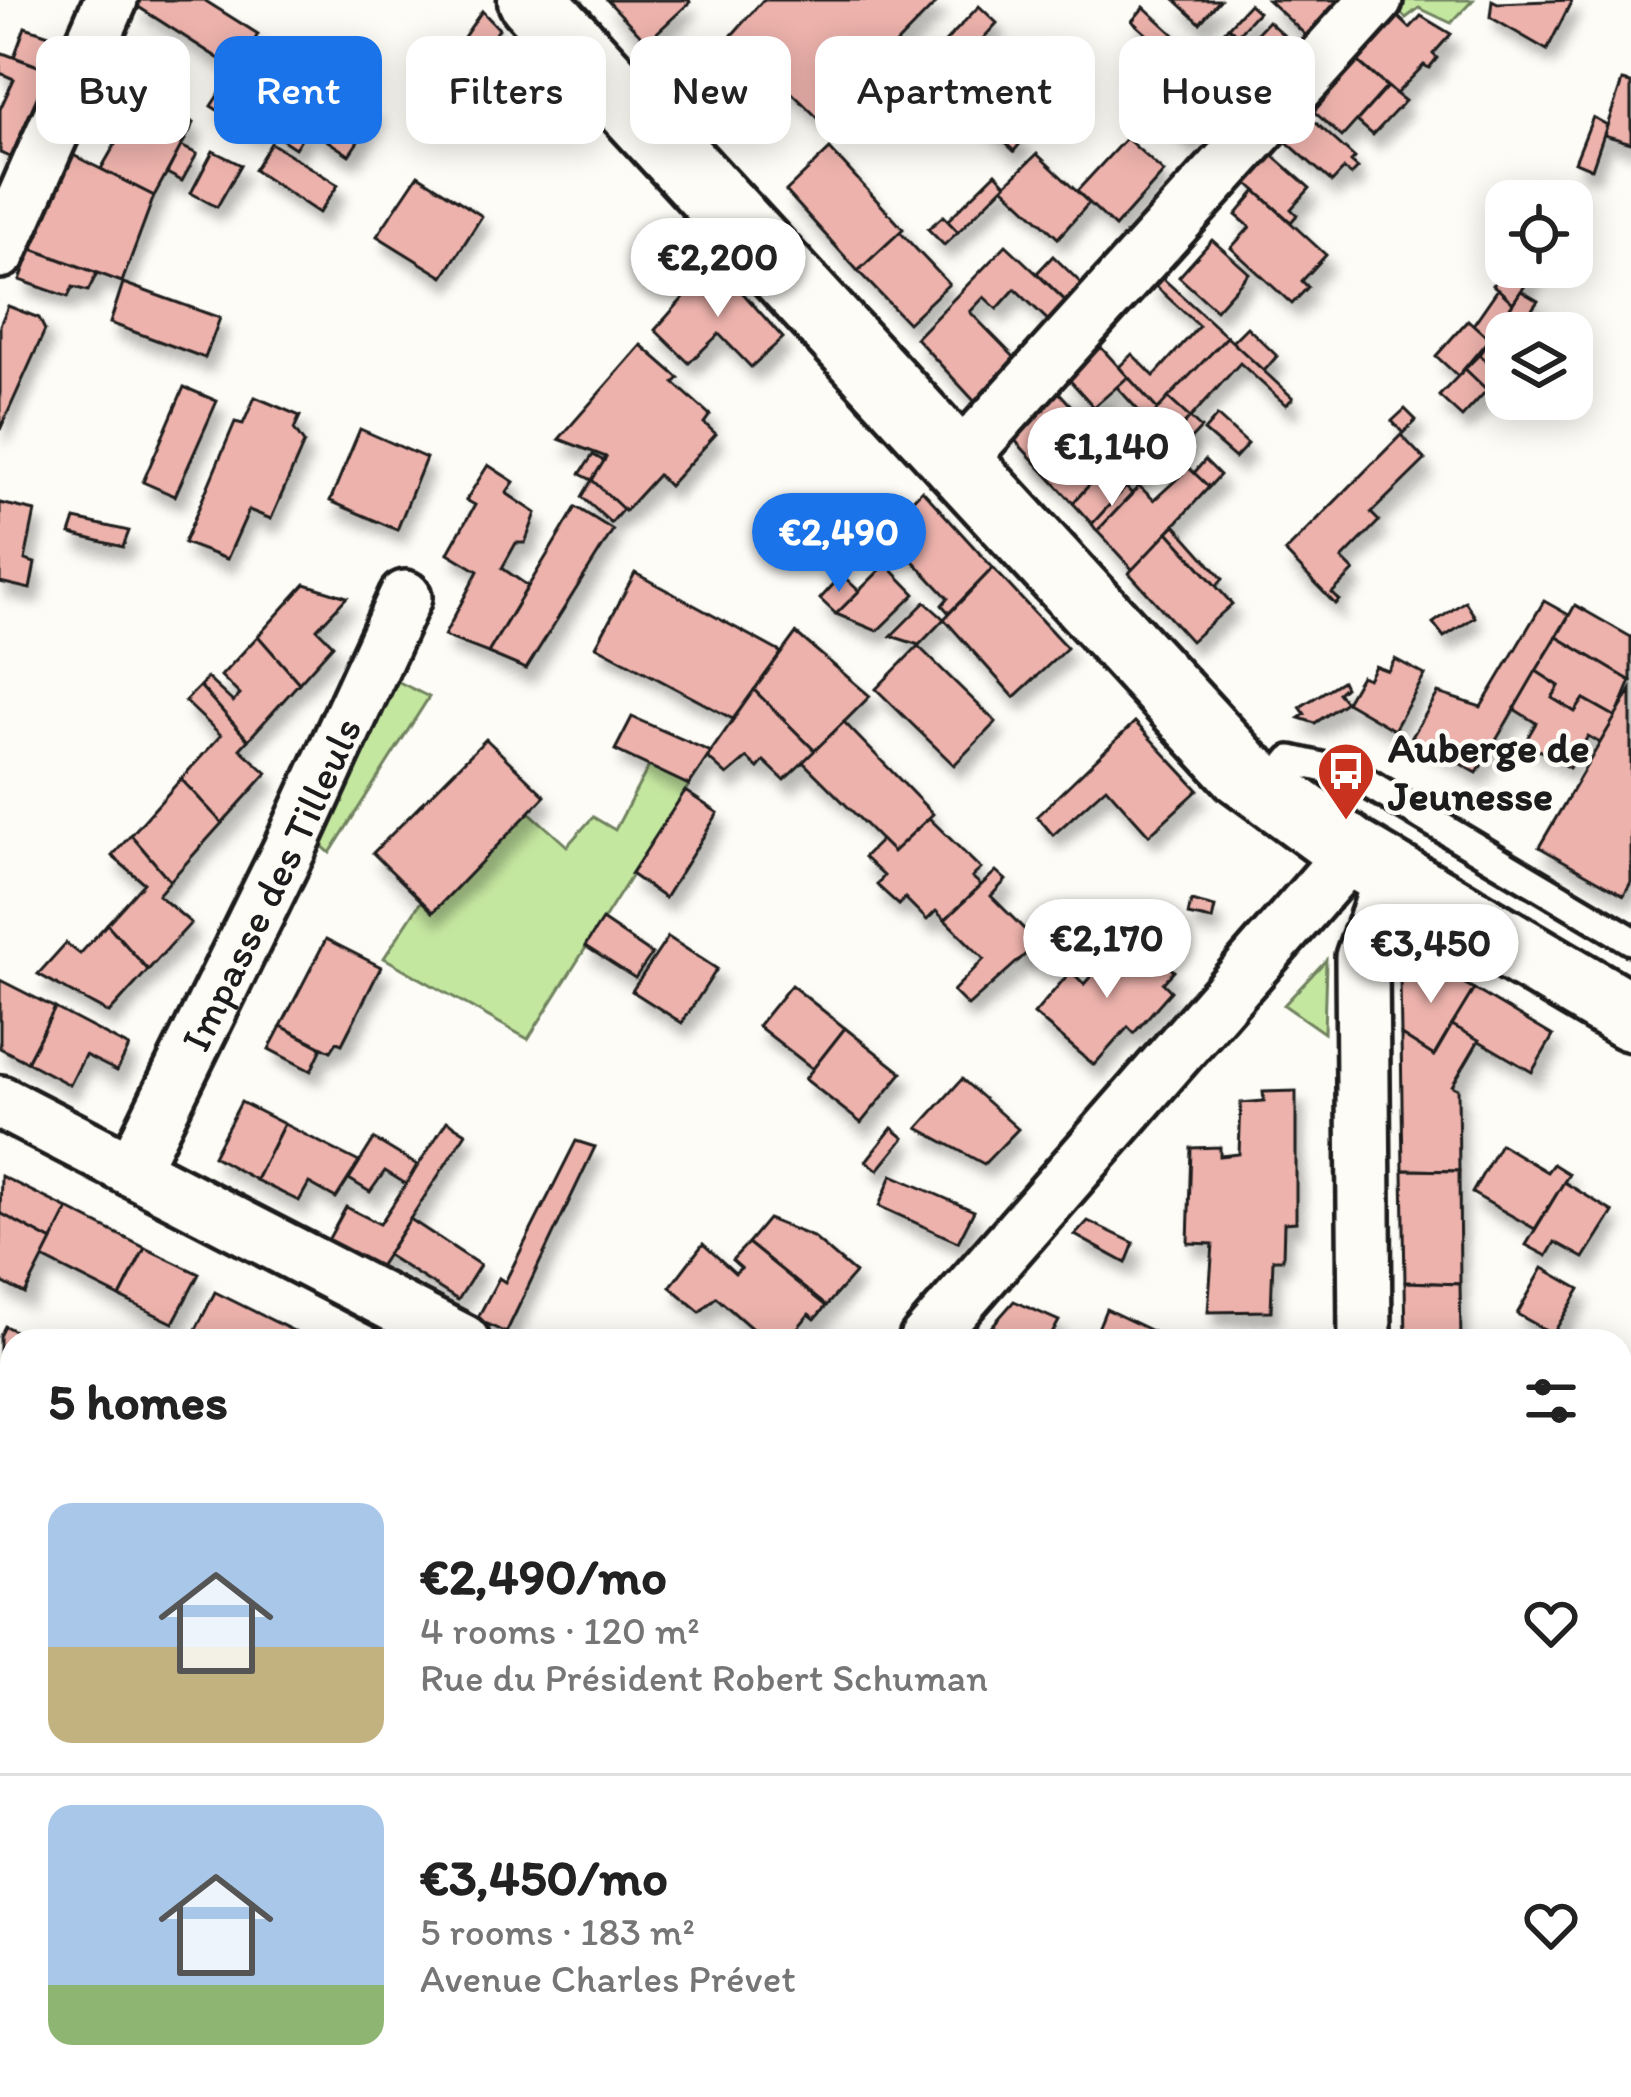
<!DOCTYPE html>
<html lang="en">
<head>
<meta charset="utf-8">
<style>
  body { margin:0; font-family:Itim,sans-serif; background:#f2f2f2; color:#222; height:100vh; display:flex; flex-direction:column; font-size:45px; white-space:nowrap }
  * { box-sizing:border-box; margin:0 }
  p { font-size:39px; color:#767676 }
  .icon { flex:none; width:66px; height:66px; fill:none; stroke:currentColor; stroke-width:2; stroke-linecap:round; stroke-linejoin:round }
  .map { position:relative; flex:1; overflow:hidden }
  .side { position:absolute; left:0px; top:1329px; width:1632px; height:768px; display:flex; flex-direction:column; background:#fff; border-radius:36px 36px 0 0; box-shadow:0 6px 30px #0003 }
  .side>* { flex:none }
  .hud { position:absolute; left:36px; top:36px; width:1560px; height:108px; display:flex; gap:24px }
  .fabs { position:absolute; left:1485px; top:180px; display:grid; gap:24px }
  .fabs a { display:grid; place-items:center; width:108px; height:108px; border-radius:24px; background:#fff; box-shadow:0 6px 30px #0003; font-size:60px }
  .price { position:absolute; translate:-50% -102px; padding:0 27px; border-radius:42px; background:#fff; color:#222; font-size:39px; line-height:78px; filter:drop-shadow(0 3px 6px #0008) }
  .price::after { content:''; position:absolute; left:50%; top:72px; width:36px; height:27px; margin-left:-18px; background:inherit; clip-path:polygon(0 0,100% 0,50% 100%) }
  .price.active { background:#1a73e8; color:#fff }
  ul { padding:0; list-style:none }
  li { display:flex; align-items:center; gap:36px; height:300px; padding:0 48px }
  li+li { border-top:3px solid #e0e0e0 }
  li span { display:grid; place-items:center; flex:none; width:336px; height:240px; border-radius:24px; color:#555 }
  li>.icon { margin-inline-start:auto }
  span .icon { width:144px; height:144px; fill:#fffc; stroke-width:1 }
  li b { font-size:51px }
  h2 { display:flex; justify-content:space-between; align-items:center; height:144px; padding:0 48px; font-size:51px }
  .tag { padding:0 42px; border-radius:24px; background:#fff; box-shadow:0 6px 30px #0003; font-size:42px; line-height:108px }
  .tag.active { background:#1a73e8; color:#fff }
  .map>svg:first-child { display:block }
  .green { fill:#c4e7a0; stroke:#70825e; stroke-width:3 }
  .building { fill:#edb2ac; stroke:#1c1c1c; stroke-width:3; filter:url(#shadow) }
  .lines { fill:none; stroke-linecap:round; stroke-linejoin:round }
  .lane-casing { stroke:#1c1c1c; stroke-width:36 }
  .street-casing { stroke:#1c1c1c; stroke-width:60 }
  .secondary-casing { stroke:#1c1c1c; stroke-width:75 }
  .lane { stroke:#fdfcf7; stroke-width:27 }
  .street { stroke:#fdfcf7; stroke-width:51 }
  .secondary { stroke:#fdfcf7; stroke-width:66 }
  .labels { text-anchor:middle; dominant-baseline:central; stroke-width:9; stroke-linejoin:round; paint-order:stroke }
  .poi-label { font-size:42px; font-weight:bold; fill:#1c1c1c; stroke:#fdfcf7; text-anchor:start }
  .street-label { font-size:42px; fill:#1c1c1c; stroke:#fdfcf7 }
</style>
</head>
<body>
<div class="map">
<svg width="1631" height="2097" viewBox="0 0 1631 2097">
  <defs>
    <filter id="shadow"><feDropShadow dx="7" dy="13" stdDeviation="6" flood-color="#0004"/></filter>
  </defs>
  <rect width="100%" height="100%" fill="#fdfcf7"/>
  <filter id="ink" filterUnits="userSpaceOnUse"><feTurbulence type="fractalNoise" baseFrequency=".00833" numOctaves="2"/><feDisplacementMap in="SourceGraphic" scale="24" xChannelSelector="R" yChannelSelector="G"/><feConvolveMatrix kernelMatrix="1 2 1 2 8 2 1 2 1" color-interpolation-filters="sRGB"/></filter>
  <g filter="url(#ink)">
    <g class="green">
      <path d="M1386,0H1473L1451,23L1419,8L1406,18Z"/>
      <path d="M395,680L429,697L330,853L314,839Z"/>
      <path d="M649,766L689,785L528,1039L384,958L422,900L529,812L567,846L593,817L615,830Z"/>
      <path d="M1326,960L1324,1033L1284,1005Z"/>
    </g>
    <g class="building">
      <path d="M139,0H204L258,34L253,43L281,62L243,126L211,106L235,69L137,6Z"/>
      <path d="M607,0H689L690,2L647,42Z"/>
      <path d="M763,0H939L821,121L732,35Z"/>
      <path d="M1175,0H1220L1200,23Z"/>
      <path d="M1268,0H1348L1311,40Z"/>
      <path d="M1492,0L1498,3L1572,0L1547,50L1490,17Z"/>
      <path d="M1249,4L1258,12L1237,35L1228,27Z"/>
      <path d="M979,6L997,23L952,73L932,56Z"/>
      <path d="M1144,7L1182,42L1170,55L1132,21Z"/>
      <path d="M482,11L499,29L475,65L455,50Z"/>
      <path d="M1395,14L1410,28L1421,16L1451,34L1433,54L1437,58L1429,68L1424,65L1396,94L1355,59Z"/>
      <path d="M1268,21L1301,51L1250,106L1216,77Z"/>
      <path d="M25,27L67,41L54,72L14,57Z"/>
      <path d="M1228,27L1237,35L1216,59L1207,50Z"/>
      <path d="M1192,51L1232,91L1188,140L1146,102Z"/>
      <path d="M0,52L54,72L17,160L0,153V109L14,79L0,73Z"/>
      <path d="M285,54L377,113L349,155L308,128L295,148L268,130L281,111L260,96Z"/>
      <path d="M932,56L1007,125L998,136L921,67Z"/>
      <path d="M1355,59L1387,87L1342,137L1310,108Z"/>
      <path d="M1622,81L1631,83V143L1604,135Z"/>
      <path d="M1387,87L1405,101L1373,135L1357,121Z"/>
      <path d="M144,94L194,123L154,196L101,169Z"/>
      <path d="M260,96L281,111L268,130L260,124L255,133L243,126Z"/>
      <path d="M1305,113L1355,158L1351,162L1358,168L1351,175L1344,169L1332,182L1282,138Z"/>
      <path d="M1593,117L1607,125L1592,169L1575,162Z"/>
      <path d="M1007,125L1023,140L1014,151L998,136Z"/>
      <path d="M1126,138L1164,172L1115,227L1077,191Z"/>
      <path d="M271,143L338,185L319,213L254,170Z"/>
      <path d="M181,146L197,154L182,181L167,173Z"/>
      <path d="M830,149L903,229L858,271L786,191Z"/>
      <path d="M213,151L241,165L217,207L191,193Z"/>
      <path d="M1269,152L1310,188L1291,209L1297,215L1291,222L1244,180Z"/>
      <path d="M1037,154L1089,203L1058,238L1003,187Z"/>
      <path d="M73,155L154,196L122,282L32,249Z"/>
      <path d="M996,173L1006,184L958,232L947,221Z"/>
      <path d="M418,175L482,216L443,277L377,236Z"/>
      <path d="M1559,181L1576,188L1570,201H1550Z"/>
      <path d="M1256,191L1326,255L1302,281L1308,287L1292,304L1231,248L1250,227L1236,215Z"/>
      <path d="M943,216L958,232L944,245L928,229Z"/>
      <path d="M900,232L949,284L908,323L858,271Z"/>
      <path d="M1212,240L1249,273L1216,310L1179,277Z"/>
      <path d="M1006,245L1070,305L1053,325L1015,289L997,309L984,297L970,312L1019,362L978,405L916,338Z"/>
      <path d="M32,249L97,273L88,291L73,287L68,297L20,280Z"/>
      <path d="M1053,256L1086,288L1070,305L1037,273Z"/>
      <path d="M715,262L783,338L751,367L719,334L689,363L655,330Z"/>
      <path d="M1506,267H1538L1513,303L1493,285Z"/>
      <path d="M1158,274L1227,337L1158,410L1119,367L1132,354L1154,376L1199,326L1151,282Z"/>
      <path d="M123,283L220,318L205,358L110,323Z"/>
      <path d="M1498,289L1513,303L1489,339L1473,325Z"/>
      <path d="M1521,291L1538,301L1515,333H1506V346L1492,367L1479,355Z"/>
      <path d="M8,306L39,318L45,330L0,430V325Z"/>
      <path d="M1468,320L1489,339L1458,376L1436,356Z"/>
      <path d="M1247,327L1277,356L1264,371L1232,342Z"/>
      <path d="M1227,337L1293,398L1286,405L1240,363L1190,418L1168,398Z"/>
      <path d="M1096,342L1128,377L1094,407L1065,375Z"/>
      <path d="M641,345L679,378L674,383L710,415L704,423L716,434L669,486L658,475L625,511L592,480L606,457L559,439Z"/>
      <path d="M1479,355L1506,379L1493,396L1465,369Z"/>
      <path d="M1465,369L1487,390L1462,417L1439,396Z"/>
      <path d="M1128,377L1158,410L1148,421L1117,387Z"/>
      <path d="M184,387L217,401L175,496L143,482Z"/>
      <path d="M1054,387L1109,447L1136,418L1144,425L1073,503L1010,435Z"/>
      <path d="M255,397L300,416L294,429L304,443L271,519L249,510L227,559L184,543L235,422L243,424Z"/>
      <path d="M1168,398L1190,418L1148,463L1127,443Z"/>
      <path d="M1405,409L1416,420L1403,433L1392,421Z"/>
      <path d="M1217,416L1248,444L1235,458L1204,431Z"/>
      <path d="M1190,418L1201,428L1169,462L1158,452Z"/>
      <path d="M360,429L426,458L397,530L330,501Z"/>
      <path d="M1401,435L1425,460L1371,513L1379,521L1342,559L1354,571L1332,593L1339,600L1335,604L1285,552Z"/>
      <path d="M1127,443L1148,463L1092,524L1073,503Z"/>
      <path d="M593,455L604,461L592,480L580,474Z"/>
      <path d="M1205,460L1220,475L1209,487L1194,473Z"/>
      <path d="M488,465L514,482L506,493L536,513L525,543H516L502,568L528,586L488,653L444,636L478,571L448,553L475,505L466,500Z"/>
      <path d="M1189,468L1209,487L1133,570L1097,531L1139,486L1154,500Z"/>
      <path d="M592,480L623,509L611,523L582,497Z"/>
      <path d="M1126,487L1132,494L1097,531L1092,524Z"/>
      <path d="M922,490L993,568L949,613L942,605L948,598L884,530Z"/>
      <path d="M0,503L35,511L25,560L35,563L30,589L0,582Z"/>
      <path d="M576,507L613,530L526,669L488,653Z"/>
      <path d="M75,519L129,531L123,547L70,534Z"/>
      <path d="M1175,525L1223,579L1216,586L1168,532Z"/>
      <path d="M1168,532L1232,604L1191,641L1129,573Z"/>
      <path d="M886,564L915,594L877,631L836,614Z"/>
      <path d="M993,568L1067,648L1014,697L944,619Z"/>
      <path d="M635,573L782,653L733,719L596,646Z"/>
      <path d="M842,575L859,591L836,614L820,599Z"/>
      <path d="M305,584L347,597L317,629L333,645L299,683L258,636Z"/>
      <path d="M1465,601L1475,617L1444,637L1433,623Z"/>
      <path d="M1544,601L1569,615L1477,773L1412,737L1438,693L1481,707Z"/>
      <path d="M925,602L944,619L919,645L891,636Z"/>
      <path d="M1575,605L1631,637V681L1557,637Z"/>
      <path d="M796,633L870,696L815,751L754,690Z"/>
      <path d="M258,636L299,683L248,740L200,686L207,678L233,702L240,695L221,676Z"/>
      <path d="M1557,637L1631,681L1616,717L1584,699L1575,712L1552,698L1559,686L1536,671Z"/>
      <path d="M918,646L996,722L954,765L876,689Z"/>
      <path d="M1395,659L1425,675L1394,730L1346,702L1361,676L1368,679L1375,666L1388,671Z"/>
      <path d="M1536,671L1559,686L1552,698L1575,712L1584,699L1616,717L1600,743L1588,736L1569,768L1525,742L1536,723L1514,709Z"/>
      <path d="M1342,681L1345,687L1338,693L1346,702L1315,723L1299,718L1305,714L1300,707Z"/>
      <path d="M200,686L248,740L240,749L267,773L222,823L181,779L221,735L185,701Z"/>
      <path d="M754,690L815,751L784,780L764,761L758,768L747,758L727,775L707,757Z"/>
      <path d="M1631,690V882L1624,895L1539,847Z"/>
      <path d="M632,717L711,752L689,785L615,750Z"/>
      <path d="M844,722L933,814L893,852L803,762Z"/>
      <path d="M1135,722L1198,790L1149,835L1106,787L1053,835L1037,816Z"/>
      <path d="M486,739L545,796L433,912L373,853Z"/>
      <path d="M181,779L222,823L170,881L131,835Z"/>
      <path d="M685,791L718,813L665,898L631,874Z"/>
      <path d="M929,818L981,869L972,877L981,885L945,920L936,911L927,920L905,898L899,905L877,885L884,876L864,857L881,840L893,852Z"/>
      <path d="M131,835L170,881L158,895L191,923L148,970L107,924L144,883L112,856Z"/>
      <path d="M996,871L1006,880L991,896L1038,943L968,1006L953,991L984,959L945,920Z"/>
      <path d="M1191,901L1215,907L1212,920L1188,915Z"/>
      <path d="M602,920L652,954L635,978L585,946Z"/>
      <path d="M107,924L148,970L109,1013L38,974L66,943L80,954Z"/>
      <path d="M668,937L717,969L682,1023L632,991Z"/>
      <path d="M326,939L381,967L342,1044L337,1042L331,1051L281,1026Z"/>
      <path d="M1120,943L1137,958L1147,947L1174,971L1163,983L1171,991L1134,1033L1128,1027L1094,1065L1034,1014L1071,971L1084,984Z"/>
      <path d="M1430,964L1474,989L1434,1056L1401,1035L1400,978Z"/>
      <path d="M0,980L55,1008L27,1062L0,1048Z"/>
      <path d="M791,985L845,1028L813,1069L758,1026Z"/>
      <path d="M1474,989L1553,1036L1532,1072L1452,1025Z"/>
      <path d="M55,1008L129,1047L117,1071L85,1055L70,1085L27,1062Z"/>
      <path d="M1452,1025L1479,1040L1452,1086L1458,1089L1459,1171L1403,1170L1401,1035L1434,1056Z"/>
      <path d="M281,1026L322,1048L311,1071L269,1049Z"/>
      <path d="M845,1028L902,1073L861,1123L805,1079Z"/>
      <path d="M962,1079L1018,1129L984,1164L918,1128Z"/>
      <path d="M1296,1091V1222L1284,1223L1283,1259H1273L1271,1311L1208,1312L1213,1244L1188,1243L1191,1148L1220,1147V1156L1239,1154L1241,1103L1264,1101L1263,1092Z"/>
      <path d="M241,1102L284,1124L256,1180L213,1156Z"/>
      <path d="M447,1121L466,1133L378,1268L327,1242L346,1207L380,1224Z"/>
      <path d="M284,1124L359,1162L336,1198L309,1183L299,1201L256,1180Z"/>
      <path d="M892,1128L904,1138L878,1170L866,1161Z"/>
      <path d="M374,1139L417,1165L406,1184L385,1171L370,1192L349,1179Z"/>
      <path d="M576,1141L595,1147L506,1333L477,1319L499,1278L505,1282Z"/>
      <path d="M1500,1144L1547,1172L1553,1164L1569,1174L1535,1229L1472,1193Z"/>
      <path d="M1403,1170L1459,1171L1460,1284L1405,1282Z"/>
      <path d="M892,1175L974,1211L958,1242L879,1206Z"/>
      <path d="M1,1176L68,1209L52,1241L0,1213Z"/>
      <path d="M1564,1182L1613,1212L1584,1258L1555,1242L1547,1256L1526,1245Z"/>
      <path d="M68,1209L145,1248L120,1297L43,1258Z"/>
      <path d="M0,1213L52,1241L25,1294L0,1281Z"/>
      <path d="M410,1219L480,1265L458,1300L387,1255Z"/>
      <path d="M768,1219L813,1237L855,1273L826,1306L748,1243Z"/>
      <path d="M1088,1221L1134,1243L1126,1263L1075,1235Z"/>
      <path d="M748,1243L826,1306L815,1319L809,1314L787,1341H766L716,1297L700,1312L670,1287L703,1244L735,1273L741,1268L732,1260Z"/>
      <path d="M145,1248L199,1274L173,1323L120,1297Z"/>
      <path d="M1543,1268L1580,1289L1553,1334L1517,1314Z"/>
      <path d="M1405,1282L1460,1284L1461,1341H1406Z"/>
      <path d="M215,1292L314,1341H190Z"/>
      <path d="M1014,1301L1059,1321L1048,1341H1021L992,1326Z"/>
      <path d="M1106,1309L1173,1341H1093Z"/>
      <path d="M5,1326L29,1338L12,1341L6,1379L0,1375V1336Z"/>
      <path d="M1620,1385L1631,1391V1452L1620,1446Z"/>
      <path d="M0,1583L12,1587V1615L0,1611Z"/>
      <path d="M1620,1680H1631V1754H1621Z"/>
      <path d="M1631,1948V2010H1620V1949Z"/>
      <path d="M6,1988H12V2032H7Z"/>
    </g>
    <g class="lines">
      <g class="lane-casing">
        <path id="lane" d="M1266,791L1291,760L1352,774L1631,940"/>
      </g>
      <g class="street-casing">
        <g id="street">
          <path d="M0,252L111,0"/>
          <path d="M956,464L1376,0"/>
          <path d="M0,1102L463,1341"/>
          <path id="s1" d="M132,1170L289,850L405,597"/>
          <path d="M925,1341L1352,852"/>
          <path d="M1365,1341L1362,957L1391,876"/>
          <path d="M1620,2056H1631"/>
          <path d="M0,2073L12,2072"/>
          <path d="M1378,2085V2097"/>
          <path d="M300,2097L304,2085"/>
        </g>
      </g>
      <g class="secondary-casing">
        <path id="secondary" d="M532,0L1243,772L1352,852L1631,1017"/>
      </g>
      <use href="#lane" class="lane"/>
      <use href="#street" class="street"/>
      <use href="#secondary" class="secondary"/>
    </g>
  </g>
  <defs>
    <g id="bus-pin" transform="scale(3)"><path d="M0 17L-7.5 6A9.5 9.5 0 1 1 7.5 6Z" fill="#c8321e" stroke="#fdfcf7"/><path d="M-5-6H5V4H4V6H2V4H-2V6H-4V4H-5ZM-3.5-4V0h7V-4ZM-3.5 1.2v1.5H-2V1.2ZM2 1.2v1.5H3.5V1.2Z" fill="#fff"/></g>
  </defs>
  <g fill-rule="evenodd">
    <use href="#bus-pin" x="1346" y="771"/>
  </g>
  <g class="labels">
    <g class="poi-label">
      <text x="1388" y="747">Auberge de<tspan x="1388" dy="48">Jeunesse</tspan></text>
    </g>
    <g class="street-label">
      <text stroke="none"><textPath href="#s1" startOffset="318">Impasse des Tilleuls</textPath></text>
    </g>
  </g>
</svg>
<div class="fabs">
<a><svg class="icon" aria-label="locate" viewBox="0 0 24 24"><circle cx="12" cy="12" r="6"/><path d="M12 2v4M12 18v4M2 12h4M18 12h4"/></svg></a>
<a><svg class="icon" aria-label="layers" viewBox="0 0 24 24"><path d="M12 4l9 5-9 5-9-5zM3 14l9 5 9-5"/></svg></a>
</div>
<b class="price" style="left:718px;top:320px">€2,200</b>
<b class="price" style="left:1112px;top:509px">€1,140</b>
<b class="price active" style="left:839px;top:595px">€2,490</b>
<b class="price" style="left:1107px;top:1001px">€2,170</b>
<b class="price" style="left:1431px;top:1006px">€3,450</b>
<div class="hud">
<a class="tag">Buy</a>
<a class="tag active">Rent</a>
<a class="tag">Filters</a>
<a class="tag">New</a>
<a class="tag">Apartment</a>
<a class="tag">House</a>
</div>
<section class="side">
<h2>5 homes<svg class="icon" aria-label="filters" viewBox="0 0 24 24"><path d="M4 7h16M4 17h16"/><circle cx="9" cy="7" r="2"/><circle cx="15" cy="17" r="2"/></svg></h2>
<ul>
<li><span style="background:linear-gradient(#a9c7e8 60%,#c2b280 0)"><svg class="icon" aria-label="home" viewBox="0 0 24 24"><path d="M3 11l9-7 9 7M6 9v11h12V9"/></svg></span><div><b>€2,490/mo</b><p>4 rooms · 120 m²</p><p>Rue du Président Robert Schuman</p></div><svg class="icon" aria-label="heart" viewBox="0 0 24 24"><path d="M12 20l-8-8c-3-5 5-10 8-4 3-6 11-1 8 4z"/></svg></li>
<li><span style="background:linear-gradient(#a9c7e8 75%,#8fb573 0)"><svg class="icon" aria-label="home" viewBox="0 0 24 24"><path d="M3 11l9-7 9 7M6 9v11h12V9"/></svg></span><div><b>€3,450/mo</b><p>5 rooms · 183 m²</p><p>Avenue Charles Prévet</p></div><svg class="icon" aria-label="heart" viewBox="0 0 24 24"><path d="M12 20l-8-8c-3-5 5-10 8-4 3-6 11-1 8 4z"/></svg></li>
</ul>
</section>
</div>
</body>
</html>
